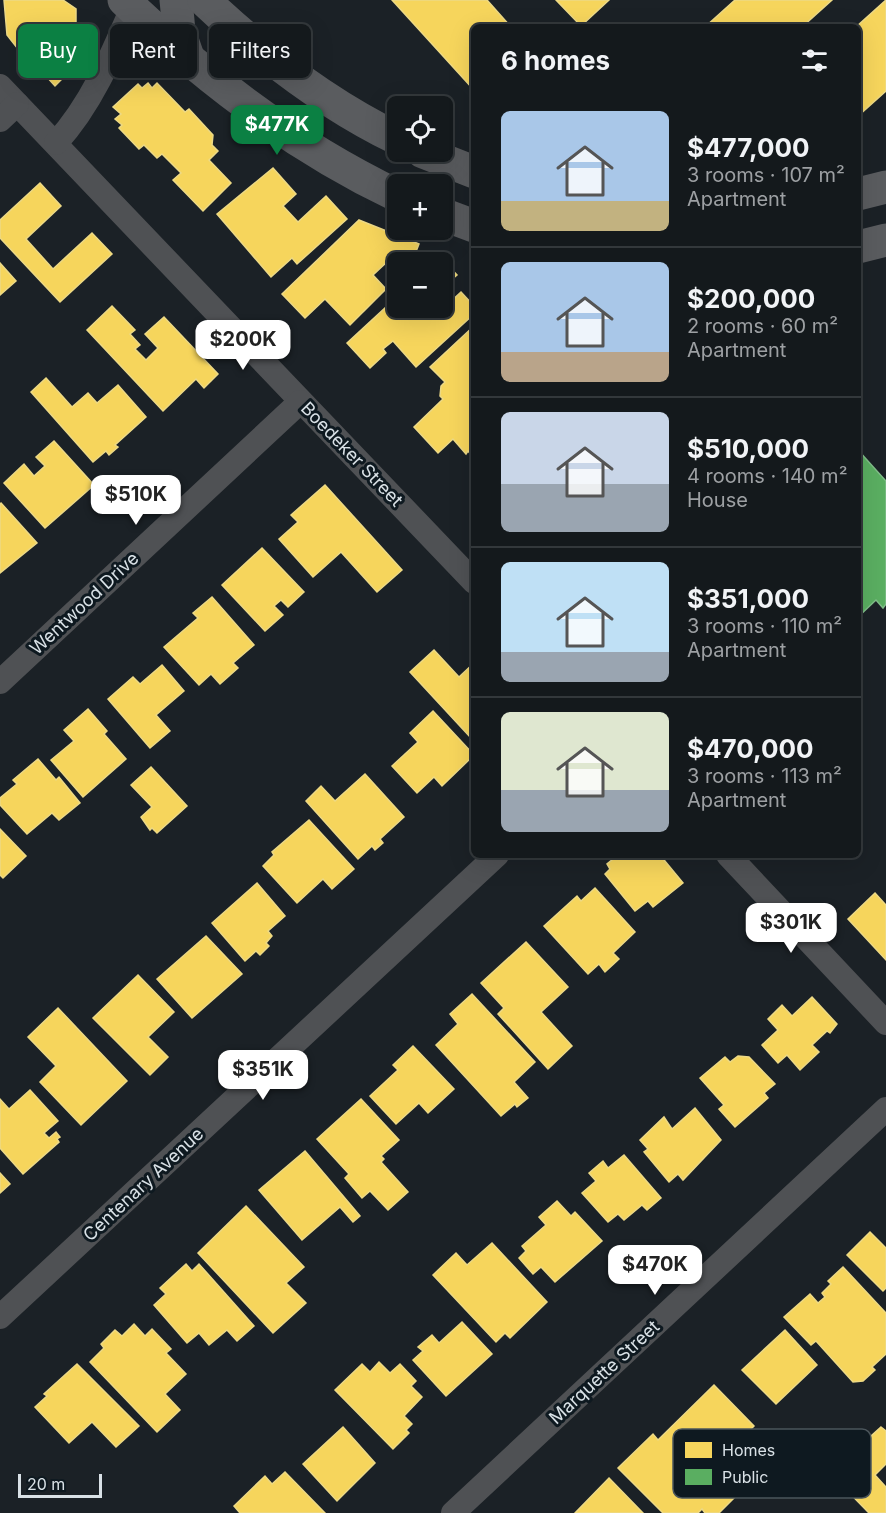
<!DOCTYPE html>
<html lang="en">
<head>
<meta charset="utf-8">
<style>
  body { margin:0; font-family:Inter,sans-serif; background:#212629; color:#f1f3f6; height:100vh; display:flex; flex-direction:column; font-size:22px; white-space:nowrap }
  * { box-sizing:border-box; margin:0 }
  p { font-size:20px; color:#9da0a3 }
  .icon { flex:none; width:33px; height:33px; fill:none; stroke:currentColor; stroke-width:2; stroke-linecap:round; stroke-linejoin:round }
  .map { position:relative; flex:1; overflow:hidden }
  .sheet { position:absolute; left:471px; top:24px; width:390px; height:834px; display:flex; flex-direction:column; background:#14191c; border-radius:9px; box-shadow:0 6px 24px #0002,0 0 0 2px #33383b }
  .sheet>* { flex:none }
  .banner { position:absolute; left:18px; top:24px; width:363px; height:54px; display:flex; gap:12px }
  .controls { position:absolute; left:387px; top:96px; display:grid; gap:12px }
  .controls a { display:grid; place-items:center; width:66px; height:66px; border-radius:9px; background:#14191c; box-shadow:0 6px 24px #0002,0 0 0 2px #33383b; font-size:30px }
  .scale { position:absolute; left:18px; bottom:15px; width:84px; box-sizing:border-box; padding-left:6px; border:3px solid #d9e1e6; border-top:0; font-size:16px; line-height:21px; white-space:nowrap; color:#d9e1e6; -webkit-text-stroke:4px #0e1920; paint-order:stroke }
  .price { position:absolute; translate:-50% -51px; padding:0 14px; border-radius:12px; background:#fff; color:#222; font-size:20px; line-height:39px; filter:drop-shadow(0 2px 3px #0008) }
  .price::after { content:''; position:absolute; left:50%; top:36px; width:18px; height:14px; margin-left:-9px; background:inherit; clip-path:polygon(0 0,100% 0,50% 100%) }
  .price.selected { background:#0b8043; color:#fff }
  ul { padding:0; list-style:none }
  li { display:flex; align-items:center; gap:18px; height:150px; padding:0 30px }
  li+li { border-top:2px solid #33383b }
  li span { display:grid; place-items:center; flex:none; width:168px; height:120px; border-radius:9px; color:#555 }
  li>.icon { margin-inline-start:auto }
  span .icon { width:72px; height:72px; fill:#fffc; stroke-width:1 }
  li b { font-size:26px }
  h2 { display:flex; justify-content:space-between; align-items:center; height:72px; padding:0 30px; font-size:26px }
  .chip { padding:0 21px; border-radius:9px; background:#14191c; box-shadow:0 6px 24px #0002,0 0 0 2px #33383b; font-size:21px; line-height:54px }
  .chip.selected { background:#0b8043; color:#fff }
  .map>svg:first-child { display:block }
  .homes { fill:#f6d55c; stroke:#edd985; stroke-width:1.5 }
  .public { fill:#5aae61; stroke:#80bd89; stroke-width:1.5 }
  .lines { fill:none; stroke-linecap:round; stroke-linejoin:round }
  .street { stroke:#4f5154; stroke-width:24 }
  .secondary { stroke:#5a5c5f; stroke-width:33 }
  .labels { text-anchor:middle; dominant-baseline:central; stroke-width:6; stroke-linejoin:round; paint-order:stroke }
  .street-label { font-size:18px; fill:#d9e1e6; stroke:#0e1920 }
  .key { fill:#0e1920; stroke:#4b555b; stroke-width:1.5 }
  .key-label { font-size:16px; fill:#d9e1e6 }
</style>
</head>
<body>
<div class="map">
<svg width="886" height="1513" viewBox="0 0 886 1513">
  <rect width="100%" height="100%" fill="#1b2126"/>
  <g class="homes">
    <path d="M4,0H63L76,9V23L80,28L81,37L77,39L82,44L80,55L72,62L75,66L55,86L36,65L33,68L7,35Z"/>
    <path d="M392,0H487L511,27H474L472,88Z"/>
    <path d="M556,0H609L581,26Z"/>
    <path d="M735,0H832L802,27H705Z"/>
    <path d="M886,0V91L858,116V27H856Z"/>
    <path d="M148,83L152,88L157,83L185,112L189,109L213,135L212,145L218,151L209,160L231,183L203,211L173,180L181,173L162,154L157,158L144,145L139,149L119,128L122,125L115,119L121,114L113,107L138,84L142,88Z"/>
    <path d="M273,168L296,194L283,206L298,222L326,196L347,219L297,264L292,258L271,277L217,214Z"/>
    <path d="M40,183L61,206L26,239L53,269L92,233L112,254L60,302L0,238V220Z"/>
    <path d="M359,220L419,244L412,262H398V265L388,261L373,275L386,289L350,325L325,299L305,318L282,294Z"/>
    <path d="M440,257L457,275L442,288V262H433Z"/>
    <path d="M0,263L16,281L0,295Z"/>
    <path d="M461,292L474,306V314L416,367L393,341L383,349L386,353L370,368L347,343L398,296V308H442V297L449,303Z"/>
    <path d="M112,306L135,330L130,334L140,345L135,349L146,360L158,348L145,334L164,317L218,374L204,388L196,379L163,411L87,330Z"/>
    <path d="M474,326V458L468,451L466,454L453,439L438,453L414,427L443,399L440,396L441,386L445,382L430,367Z"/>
    <path d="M46,378L72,407L88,393L97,403L118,385L146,417L115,445L118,447L109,455L106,451L93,462L31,392Z"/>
    <path d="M54,441L94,485L45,528L4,483L24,464L34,476L45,466L36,457Z"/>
    <path d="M325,485L402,570L377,592L341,552L313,577L279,539L298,522L291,515Z"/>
    <path d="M1,503L37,543L0,573V504Z"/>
    <path d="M262,548L304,592L288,607L281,600L274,606L283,615L265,631L222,585Z"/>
    <path d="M212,597L254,645L233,663L238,668L220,684L211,674L199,685L164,647L198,618L193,613Z"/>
    <path d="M434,650L459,677L474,663V736L472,739L410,672Z"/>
    <path d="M162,665L184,691L156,715L170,731L150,748L108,699L133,677L140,684Z"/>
    <path d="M88,709L107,731L104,734L126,759L83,797L51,760L74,741L64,730Z"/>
    <path d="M433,711L474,755L442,786L434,777L417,793L392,766L418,742L410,733Z"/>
    <path d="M38,759L56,780L59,777L80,803L59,820L52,813L27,834L0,805V798L17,784L13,780Z"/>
    <path d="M151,767L187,806L157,833L152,828L150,830L141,817L152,807L131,785Z"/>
    <path d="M365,774L404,817L380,839L383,843L375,850L372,846L358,859L306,801L321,786L335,801Z"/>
    <path d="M309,820L354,869L332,889L323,879L297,903L263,866L274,855L272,852Z"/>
    <path d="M0,829L26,856L3,878L0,875Z"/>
    <path d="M618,855H660L683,883L653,907L648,901L635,911L605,874L610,869L607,864Z"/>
    <path d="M257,883L285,916L268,931L272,936L266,943L269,946L260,955L256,951L245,961L212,923Z"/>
    <path d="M595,888L635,932L613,953L619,959L605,972L599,964L588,974L544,926L577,896L581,901Z"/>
    <path d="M875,893L886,905V960L848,919Z"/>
    <path d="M206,936L242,974L192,1018L157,979Z"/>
    <path d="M526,942L568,987L541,1012L572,1046L548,1069L498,1014L504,1008L481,983Z"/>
    <path d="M138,975L174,1012L148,1037L168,1057L150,1075L93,1018Z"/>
    <path d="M472,994L535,1062L514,1082L528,1098L517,1107L515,1104L501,1116L436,1045L458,1024L450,1014Z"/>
    <path d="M812,997L837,1024L830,1033L827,1031L812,1045L819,1052L800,1070L787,1055L778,1063L762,1045L778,1030L768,1019L782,1005L792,1016Z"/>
    <path d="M58,1008L127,1081L81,1125L40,1082L56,1066L28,1037Z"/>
    <path d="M413,1046L454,1089L428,1113L419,1103L396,1124L370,1096L398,1070L393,1065Z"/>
    <path d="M738,1056L749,1057L775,1084L764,1093L768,1098L735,1127L719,1109L724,1105L700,1078L725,1057L730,1062Z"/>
    <path d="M30,1090L58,1121L44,1133L49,1138L56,1132L60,1137L57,1139L59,1142L23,1174L0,1148V1099L9,1109Z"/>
    <path d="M361,1099L399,1140L381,1156L384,1159L381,1162L408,1192L388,1210L370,1191L362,1198L345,1178L349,1174L317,1139Z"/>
    <path d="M695,1108L721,1140L683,1180L678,1174L669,1182L644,1152L648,1149L640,1140L664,1117L672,1129Z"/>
    <path d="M305,1151L360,1216L353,1222L340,1207L302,1240L259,1190Z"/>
    <path d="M624,1155L661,1198L647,1210L642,1205L624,1220L618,1214L608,1222L582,1193L596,1181L589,1173L603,1161L608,1168Z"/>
    <path d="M0,1173L10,1184L0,1193Z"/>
    <path d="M557,1201L571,1216L575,1212L602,1241L555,1282L541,1267L533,1274L519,1258L526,1251L522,1246L546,1225L539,1217Z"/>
    <path d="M246,1206L304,1267L286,1283L306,1303L273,1333L198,1253Z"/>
    <path d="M870,1232L886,1248V1288L883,1291L847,1255Z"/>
    <path d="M492,1243L547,1302L510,1338L505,1333L496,1342L433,1275L456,1253L467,1265Z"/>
    <path d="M186,1264L192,1271L199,1264L254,1326L237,1341L227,1330L209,1345L199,1333L187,1343L154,1305L166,1294L160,1288Z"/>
    <path d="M843,1267L886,1313V1354L872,1367L875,1370L863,1381L853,1382L816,1341L811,1345L784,1317L810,1294L818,1303L825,1297L822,1293L831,1284L828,1281Z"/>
    <path d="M462,1322L492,1354L446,1396L413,1360L423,1351L418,1347L432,1335L439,1343Z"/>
    <path d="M134,1324L145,1336L152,1329L171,1349L166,1353L186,1374L165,1394L180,1410L157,1432L90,1362L104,1348L101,1344L115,1330L122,1336Z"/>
    <path d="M785,1330L817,1365L776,1404L742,1370Z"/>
    <path d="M379,1362L390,1373L400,1364L416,1381L411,1386L422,1397L404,1416L412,1424L406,1430L409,1433L393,1449L335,1390L362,1364L370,1372Z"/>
    <path d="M77,1364L139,1426L116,1447L92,1422L69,1443L35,1407L47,1396L44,1394Z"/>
    <path d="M714,1385L754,1426L746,1434L752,1440L715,1477L735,1497L719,1513H705L702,1509L698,1513H663L618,1468L653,1434L658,1440Z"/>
    <path d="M343,1427L375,1463L337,1501L303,1464Z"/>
    <path d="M881,1427L886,1431V1464L875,1475L886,1487V1513H869L830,1473Z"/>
    <path d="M285,1472L325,1513H240L234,1506L265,1476L272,1484Z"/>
    <path d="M609,1478L643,1513H575Z"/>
  </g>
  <path class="public" d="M858,450L886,481V604L883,608L876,600L858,617Z"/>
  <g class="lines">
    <g class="street">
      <path d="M0,86L474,582"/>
      <path d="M0,120L17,104"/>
      <path d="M56,143C91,105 112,55 132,8"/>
      <path d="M0,682L300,402"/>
      <path d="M728,855L886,1023"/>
      <path d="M0,1317L497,855"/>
      <path d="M453,1513L886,1109"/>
    </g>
    <g class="secondary">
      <path d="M124,0C204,78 296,147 398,196"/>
      <path d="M176,0L179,31L189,60"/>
      <path d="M204,0C262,55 326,104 398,139"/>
      <path d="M423,152L474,172"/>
      <path d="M858,194L886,187"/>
      <path d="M442,214L474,226"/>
      <path d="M858,247L886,240"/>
    </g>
  </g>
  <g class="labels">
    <g class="street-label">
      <text transform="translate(352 454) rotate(46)">Boedeker Street</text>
      <text transform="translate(84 603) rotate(-43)">Wentwood Drive</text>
      <text transform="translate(143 1184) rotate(-43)">Centenary Avenue</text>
      <text transform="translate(604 1372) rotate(-43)">Marquette Street</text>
    </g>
  </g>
  <rect x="673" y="1429" width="198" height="69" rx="9" class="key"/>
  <rect x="685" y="1442" width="27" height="16" fill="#f6d55c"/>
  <rect x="685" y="1469" width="27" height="16" fill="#5aae61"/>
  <g class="key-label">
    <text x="722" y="1456">Homes</text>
    <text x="722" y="1483">Public</text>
  </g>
</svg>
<div class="controls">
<a><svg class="icon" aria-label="locate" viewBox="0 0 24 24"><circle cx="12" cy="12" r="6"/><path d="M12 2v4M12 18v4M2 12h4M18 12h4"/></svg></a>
<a>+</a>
<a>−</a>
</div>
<div class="scale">20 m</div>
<b class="price selected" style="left:277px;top:156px">$477K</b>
<b class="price" style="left:243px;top:371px">$200K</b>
<b class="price" style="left:136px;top:526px">$510K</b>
<b class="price" style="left:791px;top:954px">$301K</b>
<b class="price" style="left:263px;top:1101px">$351K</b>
<b class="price" style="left:655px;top:1296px">$470K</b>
<div class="banner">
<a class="chip selected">Buy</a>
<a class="chip">Rent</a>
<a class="chip">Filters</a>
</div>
<section class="sheet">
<h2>6 homes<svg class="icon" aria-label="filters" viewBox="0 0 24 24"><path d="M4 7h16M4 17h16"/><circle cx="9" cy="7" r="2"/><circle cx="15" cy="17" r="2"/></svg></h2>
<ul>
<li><span style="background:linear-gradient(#a9c7e8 75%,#c2b280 0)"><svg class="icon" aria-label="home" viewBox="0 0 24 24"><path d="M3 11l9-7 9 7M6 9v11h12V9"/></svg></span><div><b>$477,000</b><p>3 rooms · 107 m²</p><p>Apartment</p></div></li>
<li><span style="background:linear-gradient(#a9c7e8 75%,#b9a48a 0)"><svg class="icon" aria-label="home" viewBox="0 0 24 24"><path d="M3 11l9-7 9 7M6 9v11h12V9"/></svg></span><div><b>$200,000</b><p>2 rooms · 60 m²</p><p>Apartment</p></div></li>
<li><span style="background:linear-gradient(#c9d6e8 60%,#9aa5b1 0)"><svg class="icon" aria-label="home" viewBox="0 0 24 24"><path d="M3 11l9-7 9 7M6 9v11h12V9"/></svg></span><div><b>$510,000</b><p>4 rooms · 140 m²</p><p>House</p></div></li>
<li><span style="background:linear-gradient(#bfe0f5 75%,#9aa5b1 0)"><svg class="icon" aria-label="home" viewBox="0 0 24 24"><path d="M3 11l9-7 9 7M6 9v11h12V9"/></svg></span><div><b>$351,000</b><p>3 rooms · 110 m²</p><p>Apartment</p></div></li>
<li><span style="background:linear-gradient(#dfe7d0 65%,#9aa5b1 0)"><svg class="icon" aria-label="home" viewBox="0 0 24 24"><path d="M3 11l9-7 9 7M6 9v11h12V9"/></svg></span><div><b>$470,000</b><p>3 rooms · 113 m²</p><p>Apartment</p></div></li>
</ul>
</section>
</div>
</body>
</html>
